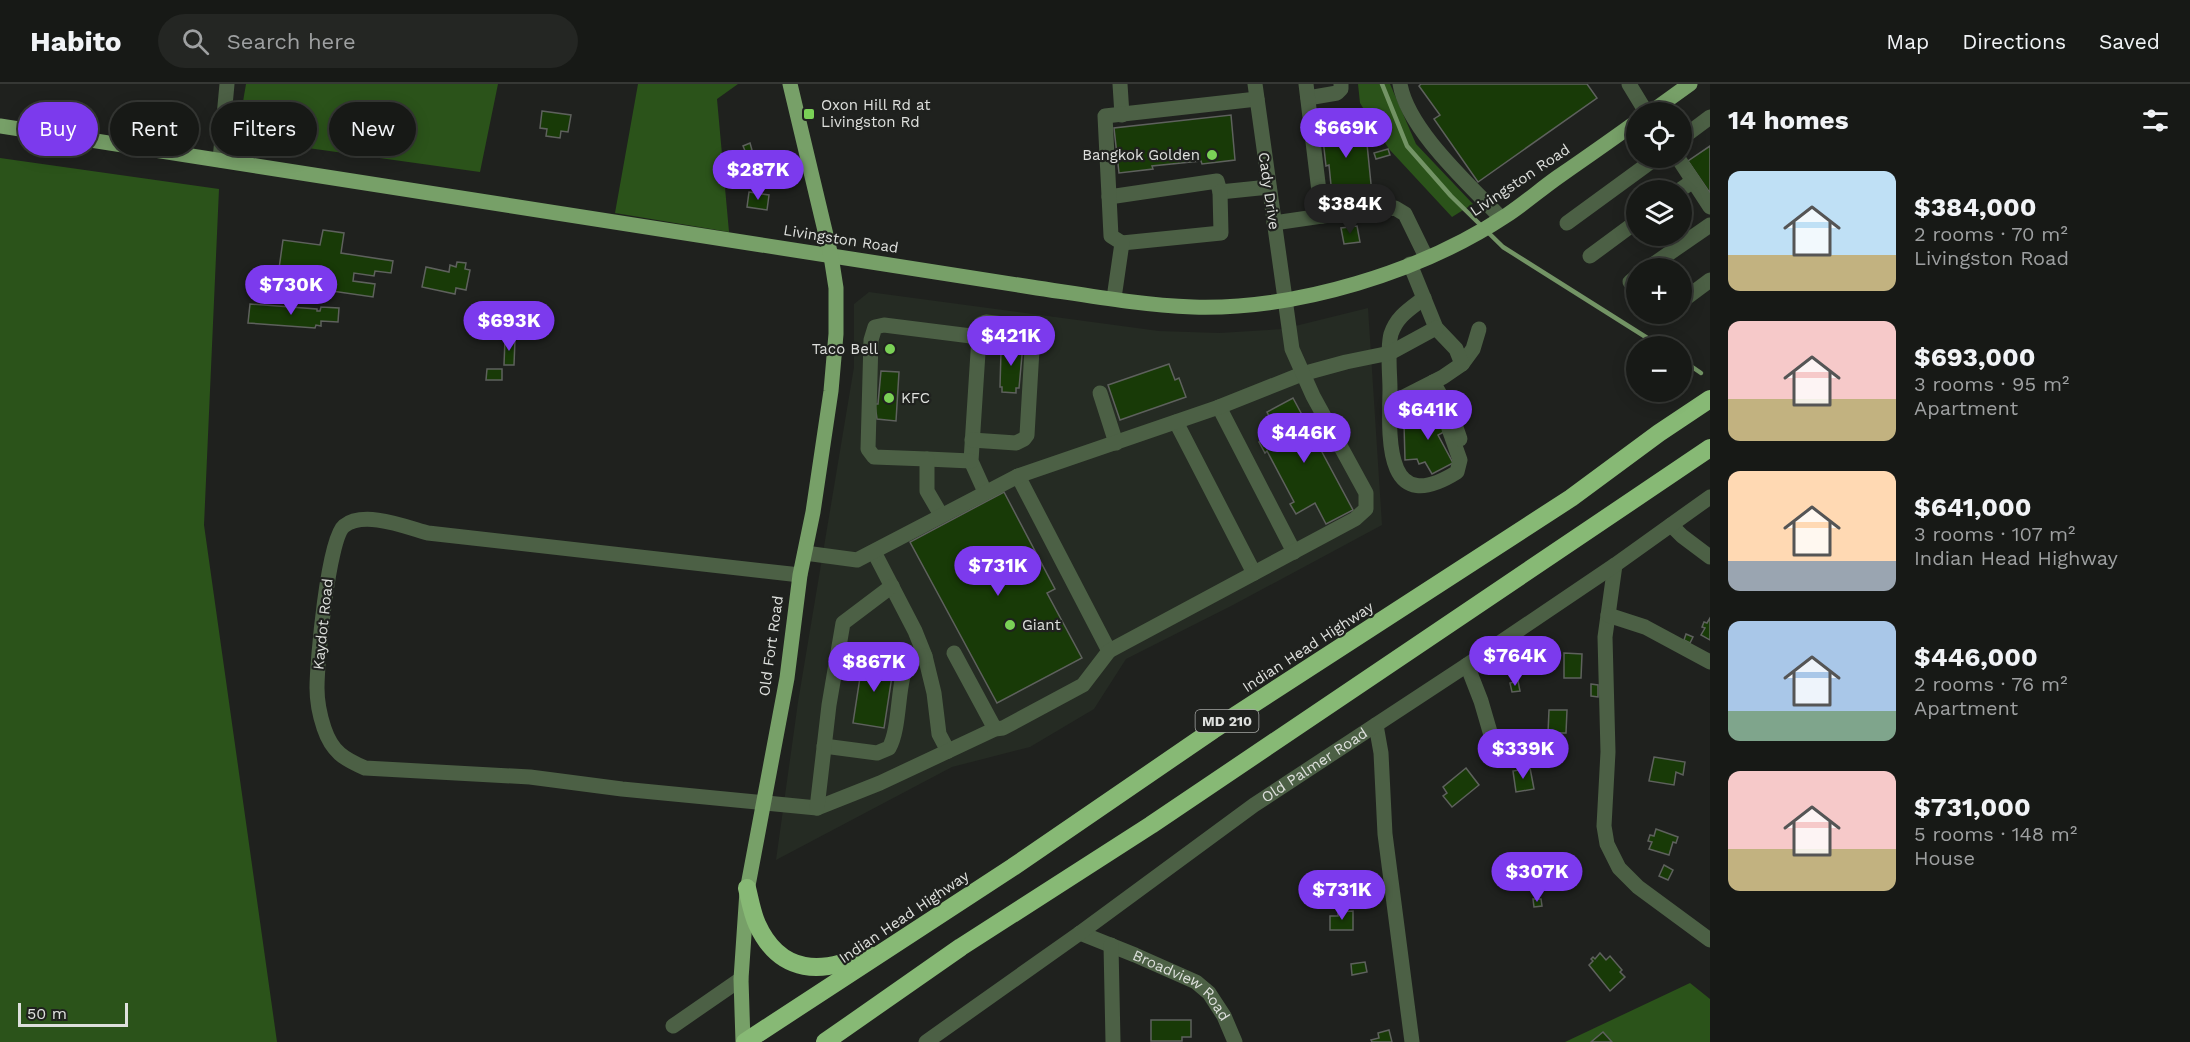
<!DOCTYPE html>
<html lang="en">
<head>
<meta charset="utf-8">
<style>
  body { margin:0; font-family:"Work Sans",sans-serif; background:#242623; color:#f1f3f6; height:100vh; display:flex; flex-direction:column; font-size:22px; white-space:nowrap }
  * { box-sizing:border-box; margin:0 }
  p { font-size:20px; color:#9ea0a1 }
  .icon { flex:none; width:33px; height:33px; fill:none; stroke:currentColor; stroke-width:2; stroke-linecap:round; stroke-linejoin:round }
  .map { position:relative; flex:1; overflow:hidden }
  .details { display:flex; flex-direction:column; background:#171916; width:480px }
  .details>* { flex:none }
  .guide { position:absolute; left:18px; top:18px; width:570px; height:54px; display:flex; gap:12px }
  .tools { position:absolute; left:1626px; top:18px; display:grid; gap:12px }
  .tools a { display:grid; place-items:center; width:66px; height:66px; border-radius:50%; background:#171916; box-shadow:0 3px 15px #0003,0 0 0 2px #363835; font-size:30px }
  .scale { position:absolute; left:18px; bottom:15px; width:110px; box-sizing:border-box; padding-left:6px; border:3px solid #dee0dd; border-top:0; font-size:16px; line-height:21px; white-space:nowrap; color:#dee0dd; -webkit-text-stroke:4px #1f211e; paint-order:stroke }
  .price { position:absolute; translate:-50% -51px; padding:0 14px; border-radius:21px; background:#7c3aed; color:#fff; font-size:20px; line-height:39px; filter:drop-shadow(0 2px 3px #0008) }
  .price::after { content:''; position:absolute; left:50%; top:36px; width:18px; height:14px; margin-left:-9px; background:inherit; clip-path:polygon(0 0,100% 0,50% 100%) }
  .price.on { background:#222; color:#fff }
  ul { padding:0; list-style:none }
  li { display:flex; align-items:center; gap:18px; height:150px; padding:0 18px }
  li span { display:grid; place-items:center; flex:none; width:168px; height:120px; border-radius:12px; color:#555 }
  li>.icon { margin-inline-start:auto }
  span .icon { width:72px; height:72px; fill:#fffc; stroke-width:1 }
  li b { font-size:26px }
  h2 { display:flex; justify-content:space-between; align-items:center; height:72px; padding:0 18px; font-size:26px }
  .pill { padding:0 21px; border-radius:27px; background:#171916; box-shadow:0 3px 15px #0003,0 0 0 2px #363835; font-size:21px; line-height:54px }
  .pill.on { background:#7c3aed; color:#fff }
  header { display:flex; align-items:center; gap:36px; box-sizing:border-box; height:84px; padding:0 30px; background:#171916; border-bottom:2px solid #363835 }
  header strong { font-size:28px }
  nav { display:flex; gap:33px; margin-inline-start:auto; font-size:21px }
  .search { width:420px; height:54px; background:#242623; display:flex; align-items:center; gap:15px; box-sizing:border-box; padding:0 21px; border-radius:33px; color:#9ea0a1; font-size:22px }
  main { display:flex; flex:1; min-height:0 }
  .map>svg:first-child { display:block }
  .built { fill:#252b23 }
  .green { fill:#2b531a }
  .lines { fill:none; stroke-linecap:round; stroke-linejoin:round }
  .stream { stroke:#739465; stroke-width:4.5 }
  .building { fill:#183a07; stroke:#5e615d; stroke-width:1.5 }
  .minor { stroke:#4c6045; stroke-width:15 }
  .major { stroke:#77a068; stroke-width:15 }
  .highway { stroke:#87b975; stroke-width:18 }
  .poi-dot { fill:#7ad156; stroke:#1f211e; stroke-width:2 }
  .labels { text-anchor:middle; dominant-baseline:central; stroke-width:4.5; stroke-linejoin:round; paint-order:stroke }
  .shield { fill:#1f211e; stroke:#a5a7a4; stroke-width:1.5 }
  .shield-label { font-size:14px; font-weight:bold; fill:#dee0dd }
  .poi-label { font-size:15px; fill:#dee0dd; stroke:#1f211e; text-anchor:start }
  .street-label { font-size:15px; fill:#dee0dd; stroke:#1f211e }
</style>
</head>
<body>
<header>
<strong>Habito</strong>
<div class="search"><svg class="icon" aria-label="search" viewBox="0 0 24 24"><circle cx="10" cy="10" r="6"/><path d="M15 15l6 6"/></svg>Search here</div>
<nav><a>Map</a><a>Directions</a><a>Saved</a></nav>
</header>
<main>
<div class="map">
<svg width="1710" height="958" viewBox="0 0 1710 958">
  <rect width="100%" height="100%" fill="#1f211e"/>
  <path class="built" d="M869,208L1159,247L1219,249L1283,245L1368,224L1382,441L1233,521L1126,575L1094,625L1030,663L952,683L776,776L798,618L854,283V220Z"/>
  <g class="green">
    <path d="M246,0H498L480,88L244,55C237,45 244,13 246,0Z"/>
    <path d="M638,0H738L717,15L729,148L615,129Z"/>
    <path d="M1358,0H1390L1416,60L1473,120L1452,133L1389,65L1360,19Z"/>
    <path d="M0,74L219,105L204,441L277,958H0Z"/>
    <path d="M1690,899L1710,915V958H1565Z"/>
  </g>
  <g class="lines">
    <g class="stream">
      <path d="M1382,0L1407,62L1451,112L1503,163L1660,262"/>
      <path d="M1682,276L1701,289"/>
    </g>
  </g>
  <g class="building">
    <path d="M1421,0H1587L1597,14L1478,98L1434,35L1440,31L1419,2Z"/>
    <path d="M542,27L571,31L568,48L561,47L560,54L546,52L547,45L540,44Z"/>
    <path d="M1344,30L1347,62H1352L1351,51L1364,50L1365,61L1367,60L1372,110L1335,114V110L1332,111L1329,81L1326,82L1321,37L1322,32Z"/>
    <path d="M1231,31L1235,76L1202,80L1201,77L1152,82L1153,85L1119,89L1114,44Z"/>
    <path d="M750,59L752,66L746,69L743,62Z"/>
    <path d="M1710,62V109L1688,77Z"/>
    <path d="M1388,65L1390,71L1376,75L1374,69Z"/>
    <path d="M749,108L769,111L767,126L747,123Z"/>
    <path d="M1357,142L1360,158L1344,160L1341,144Z"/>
    <path d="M323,146L344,149L341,169L393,177L391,189L375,187L374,192L354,189L353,197L375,200L373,213L277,199L283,156L320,161Z"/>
    <path d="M457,178L466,179L465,185L470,186L466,206L456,204L455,210L422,203L426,183L449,188L450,181L456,183Z"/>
    <path d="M250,220L317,225V227H320L321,223L339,224L338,238L321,237V242L316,241L315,244L248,239Z"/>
    <path d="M1650,230H1670L1657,239Z"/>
    <path d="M505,255H515L514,281H504Z"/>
    <path d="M1004,258L1023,260L1019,304H1016V309L1002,308V303H1000L1001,267H1003Z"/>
    <path d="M1169,280L1175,296L1179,294L1186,313L1120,336L1108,301Z"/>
    <path d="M487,285H502V296H486Z"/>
    <path d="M881,287L899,288L896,337L877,335L875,320H878Z"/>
    <path d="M1293,314L1353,426L1326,440L1315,419L1296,430L1290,420L1294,418L1267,367L1265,369L1259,358L1277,348L1267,328Z"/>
    <path d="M1426,328L1430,336L1447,328L1455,342L1438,351L1453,379L1432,390L1425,378L1419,380L1417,375L1405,376L1404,339Z"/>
    <path d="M1004,408L1055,505L1047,509L1082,574L997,619L910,458Z"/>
    <path d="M1710,534V556L1701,551L1705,544L1702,543L1704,538L1707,539Z"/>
    <path d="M1686,550L1693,553L1690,559L1684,556Z"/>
    <path d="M1564,569L1582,570L1581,594H1564Z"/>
    <path d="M863,574L894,579L884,644L853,639Z"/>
    <path d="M1518,597L1520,607L1512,608L1510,599Z"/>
    <path d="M1591,600L1598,601V613L1591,612Z"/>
    <path d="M1549,626H1567L1566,649H1548Z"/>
    <path d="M1654,673L1685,678L1683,691L1676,688L1674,701L1649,697Z"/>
    <path d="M1466,684L1479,701L1452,723L1443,712L1447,709L1443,703Z"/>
    <path d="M1530,684L1534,705L1516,708L1513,687Z"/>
    <path d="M1656,745L1678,753L1676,759L1673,758L1669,771L1649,765L1652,758L1648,757L1650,751L1654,752Z"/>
    <path d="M1664,781L1673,786L1668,796L1659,792Z"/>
    <path d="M1372,789L1373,796L1366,797L1365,790Z"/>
    <path d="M1314,791L1315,798L1308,799L1307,793Z"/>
    <rect x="1533" y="801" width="8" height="7"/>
    <path d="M1533,815H1541L1542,822L1534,823Z"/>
    <path d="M1353,827V846H1330V832H1338V828Z"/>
    <path d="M1600,869L1606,876L1610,872L1622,886L1620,888L1625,893L1610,907L1589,881L1593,877L1591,875L1593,873L1595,875Z"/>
    <path d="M1365,878L1367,888L1352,891L1351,880Z"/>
    <path d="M1151,936H1191V953H1182V957H1151Z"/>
    <path d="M1389,946L1392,958H1372L1371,956L1379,954L1378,949Z"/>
    <path d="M1603,948L1612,958H1591Z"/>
  </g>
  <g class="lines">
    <g class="minor">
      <path d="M1120,0L1122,31"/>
      <path d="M1400,0C1408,46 1469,100 1501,134"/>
      <path d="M1629,0L1646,28"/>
      <path d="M1308,14L1337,9L1341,5V0"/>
      <path d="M1682,54L1710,33"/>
      <path d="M1678,74L1710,123"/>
      <path d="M220,76L227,0"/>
      <path d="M1680,106L1693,97"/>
      <path d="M1109,113L1217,97L1220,108L1269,103"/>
      <path d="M1322,132L1395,124L1405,130L1426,173"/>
      <path d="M1274,139L1322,132L1306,0"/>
      <path d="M1567,139L1656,74"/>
      <path d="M1122,159L1221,149L1220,108"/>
      <path d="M1590,172L1636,138"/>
      <path d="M1648,184L1710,141"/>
      <path d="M1630,198L1636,193"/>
      <path d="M1114,214L1122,159L1111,152L1105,32L1257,15"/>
      <path d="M1424,214C1410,225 1397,232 1391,250C1387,265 1390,290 1390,306C1389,354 1384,434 1457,388L1460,376L1449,345"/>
      <path d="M1682,217L1710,196"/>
      <path d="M979,253L971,377L985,408"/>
      <path d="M1462,280L1473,265L1479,245"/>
      <path d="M1433,298L1452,332L1460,355"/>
      <path d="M1420,305L1435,334"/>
      <path d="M1100,309L1116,359"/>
      <path d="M1390,320L1443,293L1462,280L1456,265L1436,244L1410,180"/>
      <path d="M1219,323L1294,468"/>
      <path d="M1176,338L1254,489"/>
      <path d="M927,375L971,377"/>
      <path d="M1018,392L1109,567"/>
      <path d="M941,431L927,407V375L874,373L868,365L871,256L875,243L884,241L979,253L981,240L986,238L1030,243L1033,248L1027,351L1024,355L1016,359L972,356"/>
      <path d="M1671,441L1682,452L1710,473"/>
      <path d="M874,468L915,547L925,572L934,609L939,650L948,667"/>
      <path d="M805,469L857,476L1018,392L1219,323L1302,290L1346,278L1390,269L1436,244"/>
      <path d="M1615,481L1605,553L1608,668L1604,742L1607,760L1619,784L1638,803L1710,856"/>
      <path d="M800,491L428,449C406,443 364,426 344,442C328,455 317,578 317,604C317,617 320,632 324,644C332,668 344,675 365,684L530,693L622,705L817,724L880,699L995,645L1003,644L1083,601L1109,567L1355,435L1366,425V409L1313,312L1292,265L1255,0"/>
      <path d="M1608,531L1645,543L1710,578"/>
      <path d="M954,569L995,645"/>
      <path d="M1467,581L1481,617L1495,665"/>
      <path d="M1376,641L1381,669L1385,750L1412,958"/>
      <path d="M824,662L877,669L889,664C901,643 897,593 908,580C912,575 919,574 925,572"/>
      <path d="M817,724L829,621L843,539L892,502"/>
      <path id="s1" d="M1080,849L1135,871L1196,898L1209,909L1224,932L1235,958"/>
      <path d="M1111,861L1113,958"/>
      <path d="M673,942L741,895"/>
      <path id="s2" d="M926,958L1080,849L1254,721L1467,581L1615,481L1710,413"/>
    </g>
    <g class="major">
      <path d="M1651,28L1690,0"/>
      <path d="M0,42L1031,203C1085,211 1139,221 1193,223C1297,226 1421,188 1507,131C1525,119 1541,105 1558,93C1584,75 1610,57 1636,38"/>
      <path d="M743,958L741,895L747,807L787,594L800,491L813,428L831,307L836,250V204L831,172L790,0"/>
    </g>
    <g class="highway">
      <path d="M747,804C750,816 752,829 757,840C780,891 823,891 867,869"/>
      <path d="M745,958L1013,783L1213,646L1571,414L1659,349L1710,315"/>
      <path d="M825,958L961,863L1151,741L1710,364"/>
    </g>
  </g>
  <g class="poi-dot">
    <rect x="803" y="24" width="12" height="12" rx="3"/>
    <circle cx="1212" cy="71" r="6"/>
    <circle cx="890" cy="265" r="6"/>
    <circle cx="889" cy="314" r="6"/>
    <circle cx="1010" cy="541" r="6"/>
  </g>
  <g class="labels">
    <rect class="shield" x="1195.5" y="626" width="63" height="22" rx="4.5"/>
    <g class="shield-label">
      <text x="1227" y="637">MD 210</text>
    </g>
    <g class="poi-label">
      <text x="821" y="21">Oxon Hill Rd at<tspan x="821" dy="17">Livingston Rd</tspan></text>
      <text x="1200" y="71" text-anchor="end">Bangkok Golden</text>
      <text x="878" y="265" text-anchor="end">Taco Bell</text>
      <text x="901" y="314">KFC</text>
      <text x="1022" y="541">Giant</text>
    </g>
    <g class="street-label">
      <text transform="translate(1520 96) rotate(-34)">Livingston Road</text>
      <text transform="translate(1269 107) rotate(82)">Cady Drive</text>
      <text transform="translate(841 155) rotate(9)">Livingston Road</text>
      <text transform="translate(323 540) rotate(-84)">Kaydot Road</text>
      <text transform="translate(771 562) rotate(-82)">Old Fort Road</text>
      <text transform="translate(1308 563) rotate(-33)">Indian Head Highway</text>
      <text stroke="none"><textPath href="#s2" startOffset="477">Old Palmer Road</textPath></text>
      <text transform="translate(904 833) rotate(-34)">Indian Head Highway</text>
      <text stroke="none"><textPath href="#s1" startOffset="116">Broadview Road</textPath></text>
    </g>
  </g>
</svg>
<div class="tools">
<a><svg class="icon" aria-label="locate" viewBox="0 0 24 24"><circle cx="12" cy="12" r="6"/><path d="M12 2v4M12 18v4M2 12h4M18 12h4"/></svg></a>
<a><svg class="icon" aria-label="layers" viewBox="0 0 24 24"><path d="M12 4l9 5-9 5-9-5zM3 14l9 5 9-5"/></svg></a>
<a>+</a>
<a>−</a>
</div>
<div class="scale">50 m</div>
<b class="price" style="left:1346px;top:75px">$669K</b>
<b class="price" style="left:758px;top:117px">$287K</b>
<b class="price on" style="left:1350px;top:151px">$384K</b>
<b class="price" style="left:291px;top:232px">$730K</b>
<b class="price" style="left:509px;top:268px">$693K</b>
<b class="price" style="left:1011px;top:283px">$421K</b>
<b class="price" style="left:1428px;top:357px">$641K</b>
<b class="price" style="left:1304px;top:380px">$446K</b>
<b class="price" style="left:998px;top:513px">$731K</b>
<b class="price" style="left:1515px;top:603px">$764K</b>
<b class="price" style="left:874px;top:609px">$867K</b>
<b class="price" style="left:1523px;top:696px">$339K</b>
<b class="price" style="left:1537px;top:819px">$307K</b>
<b class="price" style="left:1342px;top:837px">$731K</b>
<div class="guide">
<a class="pill on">Buy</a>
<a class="pill">Rent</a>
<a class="pill">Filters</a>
<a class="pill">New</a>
</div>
</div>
<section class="details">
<h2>14 homes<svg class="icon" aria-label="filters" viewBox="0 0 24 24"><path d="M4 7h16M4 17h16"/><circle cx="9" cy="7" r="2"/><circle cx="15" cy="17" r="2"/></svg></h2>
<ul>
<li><span style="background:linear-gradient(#bfe0f5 70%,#c2b280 0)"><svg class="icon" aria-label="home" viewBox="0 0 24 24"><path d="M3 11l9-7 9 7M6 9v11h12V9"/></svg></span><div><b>$384,000</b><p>2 rooms · 70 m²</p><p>Livingston Road</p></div></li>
<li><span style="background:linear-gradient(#f6c9c9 65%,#c2b280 0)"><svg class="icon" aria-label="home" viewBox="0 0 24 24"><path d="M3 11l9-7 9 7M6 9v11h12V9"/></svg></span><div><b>$693,000</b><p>3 rooms · 95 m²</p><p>Apartment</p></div></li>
<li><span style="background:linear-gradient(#ffd9b3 75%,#9aa5b1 0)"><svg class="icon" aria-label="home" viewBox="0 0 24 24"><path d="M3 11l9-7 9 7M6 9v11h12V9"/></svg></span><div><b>$641,000</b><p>3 rooms · 107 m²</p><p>Indian Head Highway</p></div></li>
<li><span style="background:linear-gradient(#a9c7e8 75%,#7fa58c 0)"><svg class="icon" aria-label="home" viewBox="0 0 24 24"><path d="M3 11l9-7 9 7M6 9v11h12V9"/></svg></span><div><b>$446,000</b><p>2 rooms · 76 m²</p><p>Apartment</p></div></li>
<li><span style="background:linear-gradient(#f6c9c9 65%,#c2b280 0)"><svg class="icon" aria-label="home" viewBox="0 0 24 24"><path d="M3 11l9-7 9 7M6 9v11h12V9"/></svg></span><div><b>$731,000</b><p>5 rooms · 148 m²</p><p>House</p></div></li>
</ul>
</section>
</main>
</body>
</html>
